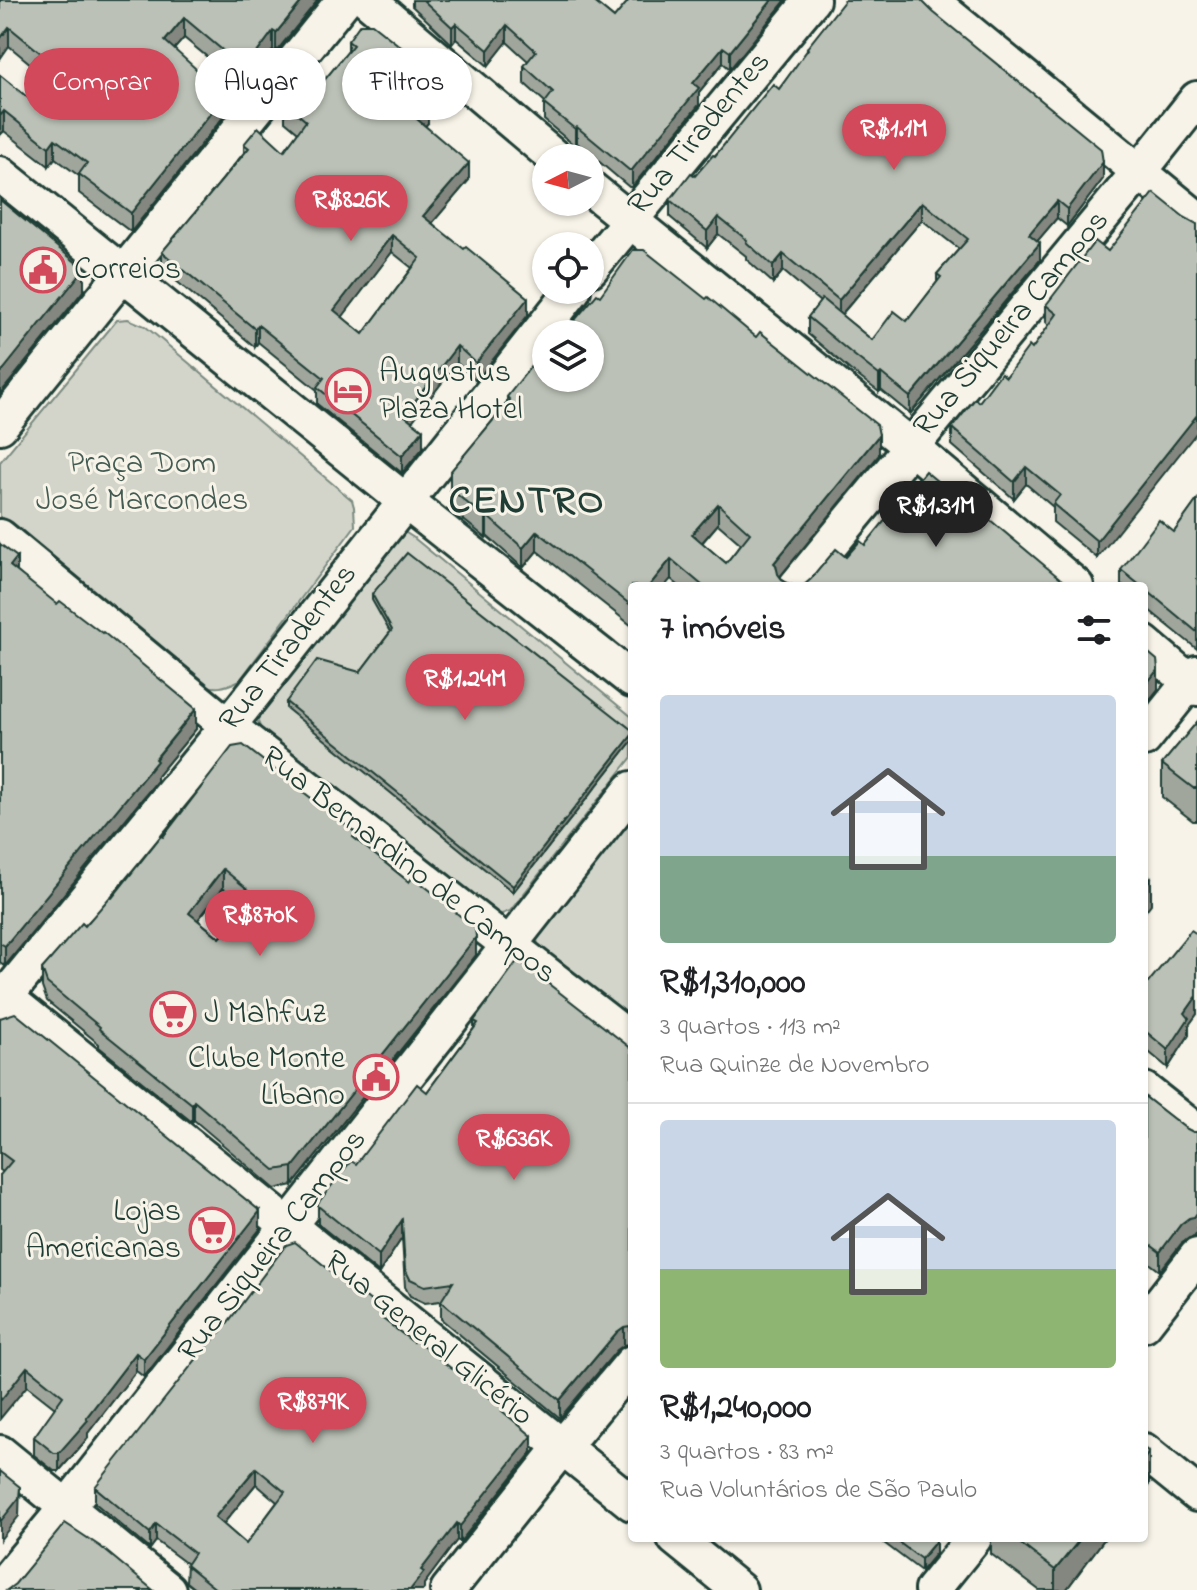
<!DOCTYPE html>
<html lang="pt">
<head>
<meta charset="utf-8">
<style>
  body { margin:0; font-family:"Indie Flower",sans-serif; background:#f2f2f2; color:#202124; height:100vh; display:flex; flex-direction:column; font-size:30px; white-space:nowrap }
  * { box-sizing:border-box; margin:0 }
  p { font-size:26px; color:#757577 }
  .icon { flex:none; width:44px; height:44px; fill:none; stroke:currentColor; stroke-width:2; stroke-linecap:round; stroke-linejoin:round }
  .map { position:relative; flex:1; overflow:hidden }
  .panel { position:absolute; left:628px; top:582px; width:520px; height:960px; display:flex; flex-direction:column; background:#fff; border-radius:8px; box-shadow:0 2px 6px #0004 }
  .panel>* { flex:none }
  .top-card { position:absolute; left:24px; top:48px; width:484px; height:72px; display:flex; gap:16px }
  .needle { width:52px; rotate:264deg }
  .tools { position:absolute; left:532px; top:144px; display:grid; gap:16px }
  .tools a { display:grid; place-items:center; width:72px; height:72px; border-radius:50%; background:#fff; box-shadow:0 2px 6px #0004; font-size:40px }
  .price { position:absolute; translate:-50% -68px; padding:0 18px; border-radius:28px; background:#d1495b; color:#fff; font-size:26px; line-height:52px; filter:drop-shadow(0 2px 4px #0008) }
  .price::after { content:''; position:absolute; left:50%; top:48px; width:24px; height:18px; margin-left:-12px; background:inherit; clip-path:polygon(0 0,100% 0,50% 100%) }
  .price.active { background:#222; color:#fff }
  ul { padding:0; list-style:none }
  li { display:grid; align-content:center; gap:16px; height:424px; padding:0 32px }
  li+li { border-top:2px solid #e0e0e0 }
  li span { display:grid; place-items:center; height:248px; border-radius:8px; color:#555 }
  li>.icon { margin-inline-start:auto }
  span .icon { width:144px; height:144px; fill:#fffc; stroke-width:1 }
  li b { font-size:34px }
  h2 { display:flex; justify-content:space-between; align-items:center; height:96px; padding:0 32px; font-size:34px }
  .pill { padding:0 28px; border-radius:36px; background:#fff; box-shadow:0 2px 6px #0004; font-size:28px; line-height:72px }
  .pill.active { background:#d1495b; color:#fff }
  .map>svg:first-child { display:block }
  .green { fill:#d3d5ca; stroke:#79897f; stroke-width:2 }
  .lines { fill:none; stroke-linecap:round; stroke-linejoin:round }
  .minor-casing { stroke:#1f3d34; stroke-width:40 }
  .minor { stroke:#f7f3e8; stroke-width:34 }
  .wall { fill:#a1a69d; stroke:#1f3d34; stroke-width:2; fill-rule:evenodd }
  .shaded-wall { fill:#83877f; stroke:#1f3d34; stroke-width:2 }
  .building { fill:#bbc1b6; stroke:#1f3d34; stroke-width:2; fill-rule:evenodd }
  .labels { text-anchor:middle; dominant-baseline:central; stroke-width:6; stroke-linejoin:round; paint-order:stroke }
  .street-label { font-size:32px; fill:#1f3d34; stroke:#f7f3e8 }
  .poi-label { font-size:32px; fill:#1f3d34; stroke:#f7f3e8; text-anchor:start }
  .park-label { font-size:32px; fill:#435b52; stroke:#f7f3e8 }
  .district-label { font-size:40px; font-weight:bold; letter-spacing:2px; fill:#1f3d34; stroke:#f7f3e8 }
</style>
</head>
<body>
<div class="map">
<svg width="1197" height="1590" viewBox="0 0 1197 1590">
  <rect width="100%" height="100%" fill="#f7f3e8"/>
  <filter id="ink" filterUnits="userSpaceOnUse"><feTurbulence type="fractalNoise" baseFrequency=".0125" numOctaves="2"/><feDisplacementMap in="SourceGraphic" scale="16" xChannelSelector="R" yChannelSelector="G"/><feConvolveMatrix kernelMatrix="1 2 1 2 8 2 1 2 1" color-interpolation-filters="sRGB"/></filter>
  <g filter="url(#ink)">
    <g class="green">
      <path d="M128,319L145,326L352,500L354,507L355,526L240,680C224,688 215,690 198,683L0,523V462L117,320Z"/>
      <path d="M398,532L406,533L414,538L632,717V757L510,911L502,914L495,913L263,734L256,717Z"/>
      <path d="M632,808V1026L542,952L538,944L536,936Z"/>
    </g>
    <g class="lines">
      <g class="minor-casing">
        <g id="minor">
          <path d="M368,0L555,158"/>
          <path d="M930,0L1197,219"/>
          <path d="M0,174L405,501L632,680"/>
          <path d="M590,188L910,446L1076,586"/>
          <path d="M590,269L812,0"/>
          <path d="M0,426L344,0"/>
          <path d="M0,537L228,726L632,1041"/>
          <path d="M796,586L1139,172L1197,99"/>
          <path d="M1144,643L1197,688"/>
          <path d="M1144,739L1197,673"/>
          <path d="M0,993L632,1503"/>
          <path d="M0,1003L228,726L573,290"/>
          <path d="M1144,1090L1197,1132"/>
          <path d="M1144,1324L1197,1256"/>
          <path d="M1144,1451L1197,1494"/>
          <path d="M0,1453L168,1590"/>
          <path d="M675,1538L739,1590"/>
          <path d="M0,1588L67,1507L632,789"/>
          <path d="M448,1590L562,1447L632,1363"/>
          <path d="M932,1590L974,1538"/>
        </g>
      </g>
      <use href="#minor" class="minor"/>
    </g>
    <g class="wall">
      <path d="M0,0H318L276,52L273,50L245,88L184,38L174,49L225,115L131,232L79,193V176L55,158L49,166L4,131L0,135V75L27,97L44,75L9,46Z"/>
      <path d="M412,0H592L614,18L786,0L730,69L723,63L699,92V105L632,187H629L577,143L575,146L544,120V104L545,102L524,83V66L528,61L507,42L488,66L456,39L452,44L412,6Z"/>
      <path d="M348,41L415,75L405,88L428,123L425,126L469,180L432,223L528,315L476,381L457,363L412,421L423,448L402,473L317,404V390L258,342L255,347L162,269V252L244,154V144L284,151L298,132L285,121V103L322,83L348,52ZM392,252L412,268L363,334L342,317Z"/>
      <path d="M807,48L1103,179L1067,226L1057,218L1037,241L1040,260L910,414L881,390L879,392L850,370L808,334V317L820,302L783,271L773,283L746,259V256L718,234L707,248L670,217V200L695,176L779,89L807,52ZM922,220L959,249L937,274V282L907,321L872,340L841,315Z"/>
      <path d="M1108,251L1097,558L1053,522V507L1026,484L1014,499L952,445V428L1006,377L1032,349L1049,325L1046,322V305Z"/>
      <path d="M600,296L879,455L780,576L784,582L792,585L799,586H679L671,579L632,586V639V626L537,551L523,568L487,536L486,538L450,509V472L507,404V397ZM718,524L741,544L726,563L702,543Z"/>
      <path d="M1197,500V649L1144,606V586H1121V570L1174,532Z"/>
      <path d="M0,544L17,572L196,729L157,776V781L5,966L0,962Z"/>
      <path d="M372,594L632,730V741L513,892L286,708V702L360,672L390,632L372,600Z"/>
      <path d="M1197,722V821H1193L1162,797V764Z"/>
      <path d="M163,837L356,840L409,882L450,908L476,955L293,1185L275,1189L194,1120L192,1122L99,1047V1044L47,1001L42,987V969L112,898ZM223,888L247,907L220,938L198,920Z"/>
      <path d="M1197,934V1014L1189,1025V1035L1168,1068L1144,1048V981L1148,983Z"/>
      <path d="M0,1018L260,1229L144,1377L136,1371L88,1433V1438L59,1471H54L34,1455V1437L55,1408L27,1386L3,1172L0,1170Z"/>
      <path d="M474,1021L632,1049V1341L630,1344L624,1345L617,1350L560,1418L441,1319V1301L425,1303L410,1296L405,1287L402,1238L379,1273L318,1224V1203L427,1092L474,1028Z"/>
      <path d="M1144,1096L1185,1128L1193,1132H1197V1233L1194,1237L1189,1238L1181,1244L1160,1271L1144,1259Z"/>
      <path d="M387,1322L504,1413L532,1452L460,1542L457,1540L424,1584L423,1590H196L186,1582L187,1564L156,1541L150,1549L95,1503V1487ZM256,1484L277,1502L246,1544L223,1524Z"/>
      <path d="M884,1538H933L936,1553L921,1571L884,1543Z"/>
      <path d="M991,1538H1105L1066,1590H1039L991,1554Z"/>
    </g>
    <g class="shaded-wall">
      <path d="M303,0H318L276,52V33Z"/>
      <path d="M772,0H786L730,69V52Z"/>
      <path d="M184,18V38L165,60V41Z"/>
      <path d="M456,23V39L452,44V27Z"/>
      <path d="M507,25V42L488,66V50Z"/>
      <path d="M9,27V46L0,59V39Z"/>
      <path d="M273,31V50L245,88V69Z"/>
      <path d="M723,47V63L699,92V105L632,187V170L693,83Z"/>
      <path d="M415,58V75L397,99V82Z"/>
      <path d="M225,95V115L131,232V213Z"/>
      <path d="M428,105V123L417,136V119Z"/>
      <path d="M4,111V131L0,135V116Z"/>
      <path d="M577,127V143L575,146V129Z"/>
      <path d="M55,139V158L49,166V147Z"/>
      <path d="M1103,162V179L1067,226V209Z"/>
      <path d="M469,163V180L423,234V216Z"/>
      <path d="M1057,201V218L1029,251V234Z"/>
      <path d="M922,202V220L839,317V300Z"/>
      <path d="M718,217V234L707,248V231Z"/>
      <path d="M392,235V252L334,328V310Z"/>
      <path d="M1040,243V260L910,414V397Z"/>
      <path d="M783,254V271L773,283V266Z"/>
      <path d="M84,269V290L0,394V374Z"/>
      <path d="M528,298V315L476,381V363Z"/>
      <path d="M258,325V342L255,347V329Z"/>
      <path d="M457,346V363L404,432V415Z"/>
      <path d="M881,373V390L879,392V375Z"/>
      <path d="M1197,415V432L1097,558V541Z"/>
      <path d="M423,430V448L402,473V456Z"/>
      <path d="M879,435V455L774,584V563Z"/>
      <path d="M1026,467V484L1014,499V482Z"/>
      <path d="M718,504V524L692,554V534Z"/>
      <path d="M487,516V536L486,538V518Z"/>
      <path d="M537,531V551L523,568V548Z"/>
      <path d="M17,557V577L10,566Z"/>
      <path d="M671,559V579L665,586H649Z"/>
      <path d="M1158,669V689L1144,707V687Z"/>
      <path d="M196,709V729L157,776V781L5,966V946Z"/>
      <path d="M632,735V741L513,892V886Z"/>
      <path d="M223,869V888L189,931V913Z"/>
      <path d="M1151,878V904L1144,913V887Z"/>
      <path d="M476,937V955L293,1185V1167Z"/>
      <path d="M1197,996V1014L1189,1025V1035L1168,1068V1050L1185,1013Z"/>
      <path d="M194,1101V1120L192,1122V1104Z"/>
      <path d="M260,1211V1229L144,1377V1359Z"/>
      <path d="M1197,1213V1233L1194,1237L1189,1238L1181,1244L1160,1271V1252L1181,1224Z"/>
      <path d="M402,1220V1238L379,1273V1255Z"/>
      <path d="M632,1324V1341L630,1344V1326Z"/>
      <path d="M624,1327V1345L617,1350L560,1418V1400L617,1332Z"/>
      <path d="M136,1353V1371L88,1433V1438L59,1471V1453Z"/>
      <path d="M27,1367V1386L0,1419V1401Z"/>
      <path d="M532,1436V1452L460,1542V1526Z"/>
      <path d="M1149,1452V1485L1144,1491V1459Z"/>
      <path d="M256,1468V1484L215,1534V1517Z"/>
      <path d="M20,1487L19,1516L0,1540V1522Z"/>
      <path d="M457,1523V1540L424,1584V1589L423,1590H410L421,1570Z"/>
      <path d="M156,1524V1541L150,1549V1533Z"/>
      <path d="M1081,1538H1105L1066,1590H1055V1570Z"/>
      <path d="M936,1541V1553L921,1571V1559Z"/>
    </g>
    <g class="building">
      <path d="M0,0H303L276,33L273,31L245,69L184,18L165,41L225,95L131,213L79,174L87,163L55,139L49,147L4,111L0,116V75L27,97L53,63L9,27L0,39Z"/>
      <path d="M423,0H592L614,18L629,0H772L730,52L723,47L693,83L699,88L632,170H629L577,127L575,129L544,104L553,92L524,66L536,51L507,25L488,50L456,23L452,27Z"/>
      <path d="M845,0H921L933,12L1101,149L1103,162L1067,209L1057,201L1029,234L1040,243L910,397L881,373L879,375L850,352L808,317L822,299L872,340L894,311L907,321L941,277L937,274L968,239L922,202L839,300L783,254L773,266L746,242L747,240L718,217L707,231L670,200L691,173L695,176L713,155L715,156L773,84L779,89L808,49L807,48Z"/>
      <path d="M360,24H372L415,58L397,82L428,105L417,119L469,163L423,216L464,249L466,247L528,298L476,363L457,346L404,415L423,430L402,456L317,387L324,378L258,325L255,329L162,252L249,148L244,144L258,127L284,151L306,121L285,103L311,73L322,83L353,45L348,41ZM392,235L420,258L363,334L334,310Z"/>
      <path d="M1154,193L1184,217L1197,224V415L1097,541L1053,504L1060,495L1026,467L1014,482L952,428L975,399L979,402L1001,373L1006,377L1029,346L1032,349L1057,314L1046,305L1095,241L1108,251Z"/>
      <path d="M0,200L84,269L0,374Z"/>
      <path d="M633,250H644L706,299L708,297L756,337L760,332L877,425L879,435L774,563L776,565L778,574L784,582L792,585L799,586H703L671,559L649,586H632V606L537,531L523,548L487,516L486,518L450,489V472L510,400L507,397L539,356L542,359L546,354V378H590V334H563L597,294L600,296ZM718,504L750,533L726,563L692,534Z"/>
      <path d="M925,471L962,502L965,499L1063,581L1076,586H803L811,579L836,549L846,557L860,541L865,545Z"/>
      <path d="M1197,500V632L1144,588V586H1141L1121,570L1159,520L1174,532Z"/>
      <path d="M0,544L17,557L10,566L57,604L60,601L102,633L103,632L196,709L155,759L157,761L5,946L0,943Z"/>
      <path d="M407,553L632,730V735L513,886L286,702L317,660L360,672L392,630L372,594Z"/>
      <path d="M1144,649L1157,660L1158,669L1144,687Z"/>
      <path d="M1197,722V788H1193L1162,764Z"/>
      <path d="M243,745L356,833L353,837L409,882L413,877L450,906L449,907L475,928L476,937L293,1167L275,1170L194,1101L192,1104L99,1029L100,1027L47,983L42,969L82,923L85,926L110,897L112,898L161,836L163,837L232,747ZM223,869L256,896L220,938L189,913Z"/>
      <path d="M1144,873L1151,878L1144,887Z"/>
      <path d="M1191,930L1197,934V996L1185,1013L1189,1018L1168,1050L1144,1030V981L1148,983Z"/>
      <path d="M518,960L632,1049V1324L630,1326L624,1327L617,1332L560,1400L441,1301L453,1282L425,1286L410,1279L405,1269L402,1220L379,1255L318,1206V1203L351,1161L356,1164L417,1084L427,1092L478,1023L474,1021Z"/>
      <path d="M15,1013L260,1211L144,1359L136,1353L86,1418L88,1420L59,1453H54L34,1437L63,1396L27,1367L0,1401V1175L12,1161L0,1152V1018Z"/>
      <path d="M1144,1096L1185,1128L1193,1132H1197V1213L1194,1217L1189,1218L1181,1224L1160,1252L1144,1240Z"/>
      <path d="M295,1242L347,1284L348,1283L387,1314L383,1319L413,1342L415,1339L452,1369L453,1368L504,1409L502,1411L532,1436L460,1526L457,1523L421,1570L424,1572L410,1590H217L186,1565L194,1553L156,1524L150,1533L95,1487L202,1352L222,1330L286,1245ZM256,1468L285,1492L246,1544L215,1517Z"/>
      <path d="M1144,1448L1149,1452L1144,1459Z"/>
      <path d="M0,1471L20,1487L19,1498L0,1522Z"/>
      <path d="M65,1523L101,1547L153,1590H7L15,1584Z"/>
      <path d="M893,1538H933L936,1541L921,1559Z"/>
      <path d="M1013,1538H1081L1055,1570Z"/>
    </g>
  </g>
  <defs>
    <g id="civic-ring" transform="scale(2.3)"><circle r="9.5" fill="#f7f3e8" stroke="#d1495b" stroke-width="1.5"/><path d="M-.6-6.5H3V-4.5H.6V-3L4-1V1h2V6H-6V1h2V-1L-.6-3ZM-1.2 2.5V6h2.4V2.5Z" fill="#d1495b"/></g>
    <g id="hotel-ring" transform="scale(2.3)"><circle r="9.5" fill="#f7f3e8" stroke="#d1495b" stroke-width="1.5"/><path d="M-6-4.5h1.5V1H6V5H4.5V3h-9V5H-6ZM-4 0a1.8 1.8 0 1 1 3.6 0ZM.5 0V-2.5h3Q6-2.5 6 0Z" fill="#d1495b"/></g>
    <g id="supermarket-ring" transform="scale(2.3)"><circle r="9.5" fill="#f7f3e8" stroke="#d1495b" stroke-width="1.5"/><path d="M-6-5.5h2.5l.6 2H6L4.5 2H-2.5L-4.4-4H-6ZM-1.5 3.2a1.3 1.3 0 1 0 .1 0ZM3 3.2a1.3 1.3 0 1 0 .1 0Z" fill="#d1495b"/></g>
  </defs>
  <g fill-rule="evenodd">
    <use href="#civic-ring" x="43" y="270"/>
    <use href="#hotel-ring" x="348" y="391"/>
    <use href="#supermarket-ring" x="173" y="1014"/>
    <use href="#civic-ring" x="376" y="1077"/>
    <use href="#supermarket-ring" x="212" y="1230"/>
  </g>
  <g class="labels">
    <g class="street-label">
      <text transform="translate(700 134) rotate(-50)">Rua Tiradentes</text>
      <text transform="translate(1012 324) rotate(-50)">Rua Siqueira Campos</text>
      <text transform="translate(289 648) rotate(-52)">Rua Tiradentes</text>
      <text transform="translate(408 866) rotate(38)">Rua Bernardino de Campos</text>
      <text transform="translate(273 1246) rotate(-52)">Rua Siqueira Campos</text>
      <text transform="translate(428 1339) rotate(39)">Rua General Glicério</text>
    </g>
    <g class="poi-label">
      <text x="74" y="270">Correios</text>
      <text x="379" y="373">Augustus<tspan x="379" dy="37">Plaza Hotel</tspan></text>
      <text x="204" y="1014">J Mahfuz</text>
      <text x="345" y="1059" text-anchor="end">Clube Monte<tspan x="345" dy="37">Líbano</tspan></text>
      <text x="181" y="1212" text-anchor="end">Lojas<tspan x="181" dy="37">Americanas</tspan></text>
    </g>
    <g class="park-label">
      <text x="142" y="464">Praça Dom<tspan x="142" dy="37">José Marcondes</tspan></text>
    </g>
    <g class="district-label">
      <text x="527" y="502">CENTRO</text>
    </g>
  </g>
</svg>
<div class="tools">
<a><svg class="needle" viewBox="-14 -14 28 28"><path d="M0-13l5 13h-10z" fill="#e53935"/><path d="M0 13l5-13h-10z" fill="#757577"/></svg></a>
<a><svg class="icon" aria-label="locate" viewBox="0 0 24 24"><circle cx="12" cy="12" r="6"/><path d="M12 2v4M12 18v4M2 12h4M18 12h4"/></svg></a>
<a><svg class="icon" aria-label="layers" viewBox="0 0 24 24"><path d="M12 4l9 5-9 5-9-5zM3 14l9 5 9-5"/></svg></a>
</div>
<b class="price" style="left:894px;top:172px">R$1.1M</b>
<b class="price" style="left:351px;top:243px">R$826K</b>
<b class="price active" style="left:936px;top:549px">R$1.31M</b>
<b class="price" style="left:465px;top:722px">R$1.24M</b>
<b class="price" style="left:260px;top:958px">R$870K</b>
<b class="price" style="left:514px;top:1182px">R$636K</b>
<b class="price" style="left:313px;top:1445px">R$879K</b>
<div class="top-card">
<a class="pill active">Comprar</a>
<a class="pill">Alugar</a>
<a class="pill">Filtros</a>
</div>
<section class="panel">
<h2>7 imóveis<svg class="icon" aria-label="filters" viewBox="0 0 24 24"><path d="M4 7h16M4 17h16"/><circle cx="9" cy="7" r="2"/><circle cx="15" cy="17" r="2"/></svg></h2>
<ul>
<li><span style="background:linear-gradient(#c9d6e8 65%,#7fa58c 0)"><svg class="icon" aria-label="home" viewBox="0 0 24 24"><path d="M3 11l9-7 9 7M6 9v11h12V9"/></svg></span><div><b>R$1,310,000</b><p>3 quartos · 113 m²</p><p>Rua Quinze de Novembro</p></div></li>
<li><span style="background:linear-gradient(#c9d6e8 60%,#8fb573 0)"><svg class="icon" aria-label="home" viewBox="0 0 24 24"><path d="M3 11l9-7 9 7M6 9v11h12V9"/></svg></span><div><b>R$1,240,000</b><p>3 quartos · 83 m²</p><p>Rua Voluntários de São Paulo</p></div></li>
</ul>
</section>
</div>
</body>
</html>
